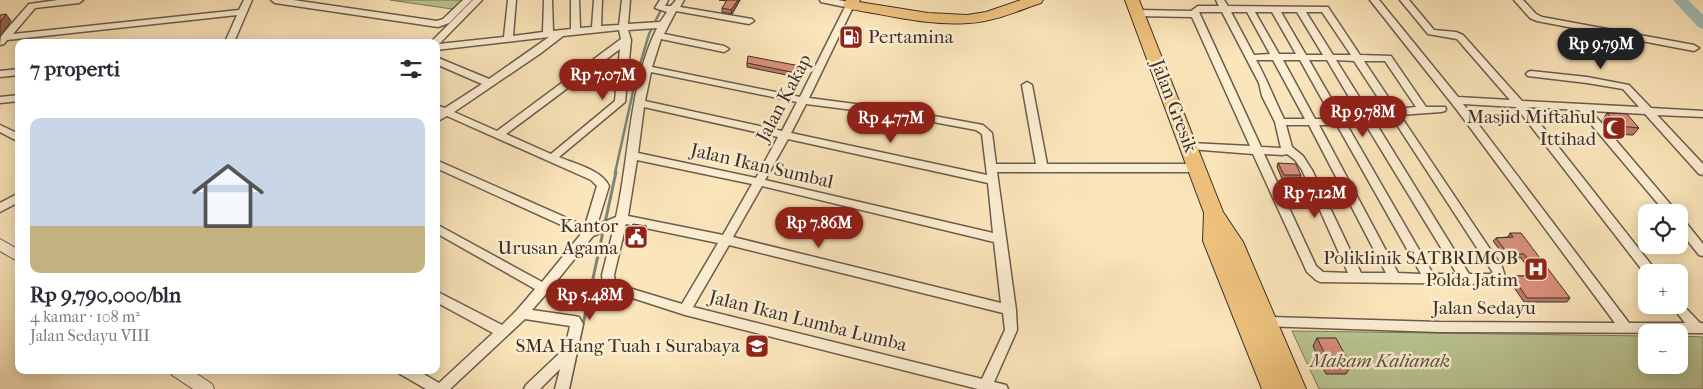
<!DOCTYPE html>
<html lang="id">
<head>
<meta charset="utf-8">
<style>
  body { margin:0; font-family:"IM FELL French Canon",serif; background:#f7f7f7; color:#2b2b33; height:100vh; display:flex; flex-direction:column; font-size:19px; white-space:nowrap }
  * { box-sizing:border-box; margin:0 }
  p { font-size:16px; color:#7c7c81 }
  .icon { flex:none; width:28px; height:28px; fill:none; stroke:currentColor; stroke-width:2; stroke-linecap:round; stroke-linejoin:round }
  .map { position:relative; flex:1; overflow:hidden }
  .sheet { position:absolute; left:15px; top:39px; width:425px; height:335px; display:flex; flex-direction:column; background:#fff; border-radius:10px; box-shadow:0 2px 12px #0003 }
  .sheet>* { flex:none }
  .buttons { position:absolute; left:1638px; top:204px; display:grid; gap:10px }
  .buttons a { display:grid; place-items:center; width:50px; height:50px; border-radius:10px; background:#fff; box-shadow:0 2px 12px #0003; font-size:25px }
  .price { position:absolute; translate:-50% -42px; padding:0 11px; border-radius:18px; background:#8f2418; color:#fff; font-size:16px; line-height:32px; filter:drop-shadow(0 1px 2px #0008) }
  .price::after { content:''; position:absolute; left:50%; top:30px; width:15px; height:11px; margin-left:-8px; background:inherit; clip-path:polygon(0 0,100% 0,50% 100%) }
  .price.active { background:#222; color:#fff }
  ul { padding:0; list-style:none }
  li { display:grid; align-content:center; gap:10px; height:265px; padding:0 15px }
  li+li { border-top:1px solid #e1e1e2 }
  li span { display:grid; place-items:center; height:155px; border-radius:10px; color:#555 }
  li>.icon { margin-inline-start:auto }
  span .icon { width:90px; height:90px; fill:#fffc; stroke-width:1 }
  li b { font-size:21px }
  h2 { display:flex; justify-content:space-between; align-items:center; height:60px; padding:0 15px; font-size:21px }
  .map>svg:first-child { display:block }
  .green { fill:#bac693; stroke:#7b7a5e }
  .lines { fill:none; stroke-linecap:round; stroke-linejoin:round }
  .stream-far1 { stroke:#78847d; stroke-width:2.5 }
  .stream { stroke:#78847d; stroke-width:3 }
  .river { fill:#a0beb6; fill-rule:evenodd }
  .minor-casing { stroke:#6c5c4c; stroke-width:3 }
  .tertiary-casing { stroke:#6c5c4c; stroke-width:2 }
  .trunk-casing { stroke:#3c2e28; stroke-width:2 }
  .minor { fill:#fceed2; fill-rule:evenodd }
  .tertiary { fill:#fceed2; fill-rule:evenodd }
  .trunk { fill:#eec27d; fill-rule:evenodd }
  .wall { fill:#bb7b6a; stroke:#3c2e28 }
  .shaded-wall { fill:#986456; stroke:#3c2e28 }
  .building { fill:#d98f7b; stroke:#3c2e28 }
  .labels { text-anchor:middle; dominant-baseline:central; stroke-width:5; stroke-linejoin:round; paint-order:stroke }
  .poi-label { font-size:19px; fill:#3c2e28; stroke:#fceed2; text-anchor:end }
  .street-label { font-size:19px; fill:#3c2e28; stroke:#fceed2 }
  .park-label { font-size:19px; font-style:italic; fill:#5c5443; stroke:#fceed2 }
</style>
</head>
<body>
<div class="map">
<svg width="1703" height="389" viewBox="0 0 1703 389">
  <rect width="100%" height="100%" fill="#fbe5ba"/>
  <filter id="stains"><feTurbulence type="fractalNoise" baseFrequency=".004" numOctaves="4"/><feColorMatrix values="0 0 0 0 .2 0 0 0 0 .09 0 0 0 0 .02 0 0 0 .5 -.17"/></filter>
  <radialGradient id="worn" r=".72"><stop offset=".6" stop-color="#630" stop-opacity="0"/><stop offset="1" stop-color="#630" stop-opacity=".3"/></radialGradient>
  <g class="green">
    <path d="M390,0H462L452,9Z"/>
    <path d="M1292,331L1646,336V365H1679V336L1703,337V389H1319Z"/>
  </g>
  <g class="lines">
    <path class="stream-far1" d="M615,173L636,78L649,34L666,0"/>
    <path class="stream" d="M569,389L616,172"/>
    <path class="river" d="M1673,0H1688L1703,15V29L1698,27Z"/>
    <g class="minor-casing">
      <g id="minor">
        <path d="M58,0H83L79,3L35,8L13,34L239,10L244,0H252L234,42H225L237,15L7,40L4,44L0,45L1,36L29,4Z"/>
        <path d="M271,0H293L437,21L443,19L463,0H472L449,23L438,27L275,3Z"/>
        <path d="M473,0H482L439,44L504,37L508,0H516L513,36L543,32L544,0H552L553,31L571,29V0H579L580,28L592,27L594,0H602L601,26L619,25L622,0H630L628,24L660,22L667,12L655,8L660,0H668L665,6H671L676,0H684L680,7L752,19L754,21L749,24L676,11L664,34L724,46L729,49L724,52L661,39L652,67L800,97L845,7L821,2L820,0H838L853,3L854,5L809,98L901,110L983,125L992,133L996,164H1036L1022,85L1027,82L1032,85L1047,164H1198L1203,168L1198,172H997L1016,310L1017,330L994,382L1006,385L1008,389H978L685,315L611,291L603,283L602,275L614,227L593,236L551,288L549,292L547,293L532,310L574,316L579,317L583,324L569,389H555L560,369L540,389H524L526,385L565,348L570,326L525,319L450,389H426L400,374L398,370H417L439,383L493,333L436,302V291L502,325L517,310L535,289L436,233V224L542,282L581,234L436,168V160L585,226L597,186L591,180L447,116L436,122V114L438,113L436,112V105L445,108L482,84L436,64V57L489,79L549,37L436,50V42H432L433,40ZM657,28C629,84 630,155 616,217L597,225L609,186C602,170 575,164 559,157L625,102L631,40L628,30ZM619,30L621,39L497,131L454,112L541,53L563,36ZM620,49L615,101L551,154L506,134ZM651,72L797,102L782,131L645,101ZM806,104L901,116L976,130L982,134L987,175L791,133ZM644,107L778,137L756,178L638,153ZM788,139L988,183L993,233L765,180ZM637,160L752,184L723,235L628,216ZM762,186L994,242L1001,303L733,237ZM626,224L718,243L682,304L619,285L615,281L614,275ZM729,245L1003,313L1005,330L982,379L693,307Z"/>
        <path d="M1216,0H1224L1228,6L1328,7L1360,55L1391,56L1426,107H1445L1446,109L1445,111L1441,112L1400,115L1502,267L1505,276L1500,282L1496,284L1320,282L1316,280L1307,272L1253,154L1190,149L1185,146L1190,143L1250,146L1192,17L1138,16L1134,13L1138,10L1191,11L1198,6H1219ZM1199,12H1222L1259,83L1262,96L1275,122L1281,148L1261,147ZM1231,12H1247L1270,54L1254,55ZM1255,12H1272L1296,54H1279ZM1281,12H1297L1323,55H1306ZM1306,12H1322L1351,55H1333ZM1256,60H1273L1305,119H1284C1274,99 1267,79 1256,60ZM1283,60H1300L1333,119H1315ZM1309,60H1327L1362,119H1343ZM1336,60L1354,61L1392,119H1373ZM1364,61H1385L1416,107L1396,109ZM1286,125H1309L1386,273H1361L1312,170L1303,156L1292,147ZM1319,125H1337L1421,274L1398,273ZM1347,125H1366L1457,274H1433ZM1377,125H1397L1492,271L1493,274H1469ZM1264,154L1282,155L1287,154L1295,160L1302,170L1348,273L1323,272L1316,266Z"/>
        <path d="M1370,0H1379L1458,97L1510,100L1457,39L1428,34L1400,0H1409L1434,30L1456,32L1463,35L1522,101L1639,107L1623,89L1587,83L1528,76L1526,74L1528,72L1531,71L1587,77L1629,85L1651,108L1703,111V117L1657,115L1703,164V175L1699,174L1645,114L1591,111L1677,212H1665L1579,110L1527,107L1657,272H1646V275L1516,107L1463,104L1629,323H1685L1671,305H1679V301L1700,323H1703V333L1439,332L1261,326L1260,322L1261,318L1266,317L1439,322L1615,323L1457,110Z"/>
        <path d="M1514,0H1523L1536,14L1542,17L1694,45L1699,48L1694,51L1537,21L1530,18Z"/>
        <path d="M19,69V75L0,77V71Z"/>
        <path d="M19,95V101L0,103V97Z"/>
        <path d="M0,125L19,134V142L0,132Z"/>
        <path d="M19,193V202L0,212V203Z"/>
        <path d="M1679,218L1683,219L1703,244V256L1699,255L1679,230Z"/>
      </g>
    </g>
    <g class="tertiary-casing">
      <g id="tertiary">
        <path d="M0,239L19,250V262L0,251Z"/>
        <path d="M170,370H191L212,384L214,389H193L172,375Z"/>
      </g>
    </g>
    <g class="trunk-casing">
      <g id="trunk">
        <path d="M846,0H860L859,2L928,13L967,15L986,12L1021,0H1043L1041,3C1017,11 993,22 968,23C929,26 888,15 850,9L845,8L843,5Z"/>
        <path d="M1125,0H1139L1223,212L1243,242L1306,389H1262L1203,241L1204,213Z"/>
      </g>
    </g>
    <use href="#minor" class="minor"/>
    <use href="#tertiary" class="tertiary"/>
    <use href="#trunk" class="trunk"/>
  </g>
  <g class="wall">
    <path d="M719,0H740L732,14L722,12V8L727,1Z"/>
    <path d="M747,63L800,66V70L796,77L747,67Z"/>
    <path d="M1607,113L1639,128L1633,135L1613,134L1602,121Z"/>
    <path d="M1278,163L1301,175L1300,179H1282L1277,167Z"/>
    <path d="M646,226L647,230L638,246L625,244L624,240Z"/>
    <path d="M1510,233L1570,298L1567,302H1524L1509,280L1512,276H1534L1521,258L1505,257L1493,241L1496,238L1508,237Z"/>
    <path d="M1317,338L1351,366L1346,374H1326L1313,346Z"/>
  </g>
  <g class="shaded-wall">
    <path d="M738,0H740L732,14L731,10Z"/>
    <path d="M6,14L11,21L0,37V22Z"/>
    <path d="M800,66V70L796,77V73Z"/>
    <path d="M646,226L647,230L638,246L637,242Z"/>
  </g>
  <g class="building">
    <path d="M727,0H738L731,10L722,8Z"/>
    <path d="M6,14L0,22V15Z"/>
    <path d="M748,56L800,66L796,73L747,63Z"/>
    <path d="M1607,113L1627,114L1639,128L1619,126Z"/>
    <path d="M1278,163L1296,164L1301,175H1284Z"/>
    <path d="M633,224L646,226L637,242L624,240Z"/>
    <path d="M1510,233H1521L1570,298H1527L1512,276H1540L1524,254H1508L1496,238L1513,237Z"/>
    <path d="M1317,338H1336L1351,366H1331Z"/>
  </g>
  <defs>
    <g id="fuel-square" transform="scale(1.25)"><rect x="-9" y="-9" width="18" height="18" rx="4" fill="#8f2418" stroke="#fceed2"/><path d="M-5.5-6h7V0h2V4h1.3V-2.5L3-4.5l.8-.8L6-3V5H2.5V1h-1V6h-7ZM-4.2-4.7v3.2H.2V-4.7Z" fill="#fff"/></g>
    <g id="mosque-square" transform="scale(1.25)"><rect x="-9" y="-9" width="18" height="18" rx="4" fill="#8f2418" stroke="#fceed2"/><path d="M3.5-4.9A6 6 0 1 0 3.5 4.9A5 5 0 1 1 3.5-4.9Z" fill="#fff"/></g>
    <g id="civic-square" transform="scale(1.25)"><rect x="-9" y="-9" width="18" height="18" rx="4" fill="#8f2418" stroke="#fceed2"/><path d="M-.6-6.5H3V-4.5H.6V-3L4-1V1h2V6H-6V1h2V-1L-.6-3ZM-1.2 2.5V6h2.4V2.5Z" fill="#fff"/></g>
    <g id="hospital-square" transform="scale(1.25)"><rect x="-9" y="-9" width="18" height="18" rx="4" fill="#8f2418" stroke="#fceed2"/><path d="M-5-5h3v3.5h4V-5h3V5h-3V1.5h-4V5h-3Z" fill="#fff"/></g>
    <g id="school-square" transform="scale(1.25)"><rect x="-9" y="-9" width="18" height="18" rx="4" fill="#8f2418" stroke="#fceed2"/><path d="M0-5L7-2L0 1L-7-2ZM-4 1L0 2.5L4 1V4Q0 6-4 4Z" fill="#fff"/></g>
  </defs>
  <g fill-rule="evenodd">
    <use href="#fuel-square" x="851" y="37"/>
    <use href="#mosque-square" x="1614" y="128"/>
    <use href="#civic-square" x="636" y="237"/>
    <use href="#hospital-square" x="1536" y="269"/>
    <use href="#school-square" x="757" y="346"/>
  </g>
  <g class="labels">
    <g class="poi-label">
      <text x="868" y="37" text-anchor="start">Pertamina</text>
      <text x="1596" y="117">Masjid Miftahul<tspan x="1596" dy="22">Ittihad</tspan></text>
      <text x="618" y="226">Kantor<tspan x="618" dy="22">Urusan Agama</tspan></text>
      <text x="1518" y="258">Poliklinik SATBRIMOB<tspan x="1518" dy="22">Polda Jatim</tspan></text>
      <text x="740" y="346">SMA Hang Tuah 1 Surabaya</text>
    </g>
    <g class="street-label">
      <text transform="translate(784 98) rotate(-62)">Jalan Kakap</text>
      <text transform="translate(1174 106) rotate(69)">Jalan Gresik</text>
      <text transform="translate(762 166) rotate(13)">Jalan Ikan Sumbal</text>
      <text x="1484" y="308">Jalan Sedayu</text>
      <text transform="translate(808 321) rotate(14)">Jalan Ikan Lumba Lumba</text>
    </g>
    <g class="park-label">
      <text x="1380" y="361">Makam Kalianak</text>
    </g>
  </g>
  <rect width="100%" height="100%" filter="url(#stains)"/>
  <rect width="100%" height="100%" fill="url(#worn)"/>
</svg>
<div class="buttons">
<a><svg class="icon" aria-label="locate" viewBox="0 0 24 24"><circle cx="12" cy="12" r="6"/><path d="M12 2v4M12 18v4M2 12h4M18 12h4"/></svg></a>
<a>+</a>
<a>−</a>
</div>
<b class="price active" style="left:1601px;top:70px">Rp 9.79M</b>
<b class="price" style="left:603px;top:101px">Rp 7.07M</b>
<b class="price" style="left:1363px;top:138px">Rp 9.78M</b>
<b class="price" style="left:891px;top:144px">Rp 4.77M</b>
<b class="price" style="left:1315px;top:219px">Rp 7.12M</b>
<b class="price" style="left:819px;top:249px">Rp 7.86M</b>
<b class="price" style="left:590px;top:321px">Rp 5.48M</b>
<section class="sheet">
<h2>7 properti<svg class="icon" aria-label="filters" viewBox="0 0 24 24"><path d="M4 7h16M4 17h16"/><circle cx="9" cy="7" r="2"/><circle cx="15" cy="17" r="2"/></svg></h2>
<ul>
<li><span style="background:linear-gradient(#c9d6e8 70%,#c2b280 0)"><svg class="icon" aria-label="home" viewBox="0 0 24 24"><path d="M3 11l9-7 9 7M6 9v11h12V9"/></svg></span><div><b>Rp 9,790,000/bln</b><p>4 kamar · 108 m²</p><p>Jalan Sedayu VIII</p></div></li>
</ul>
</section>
</div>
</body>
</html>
